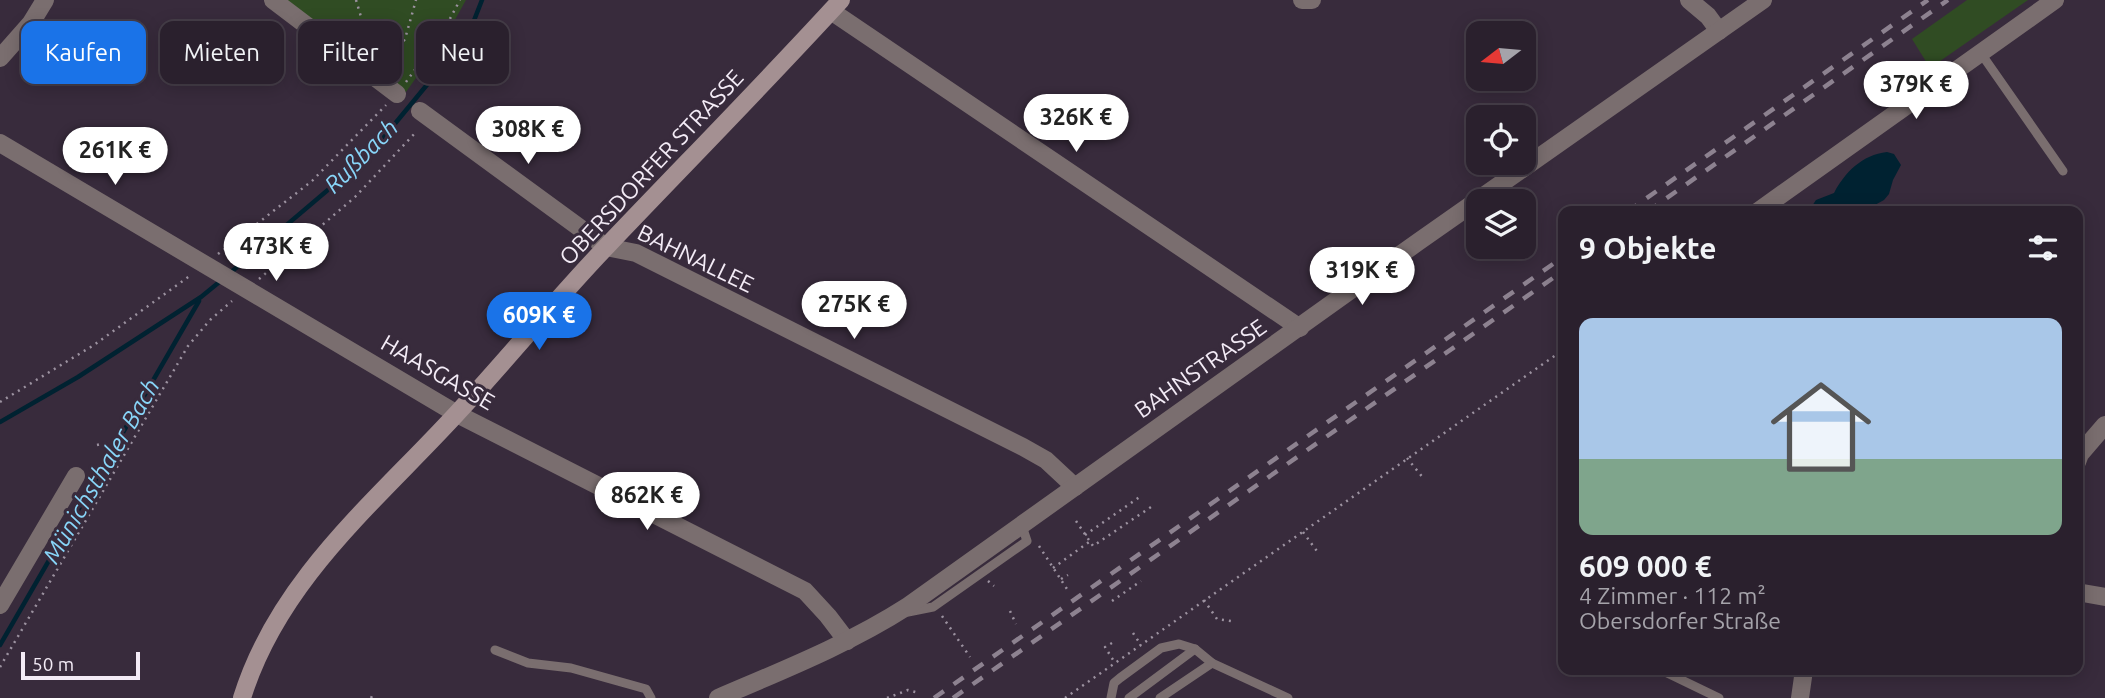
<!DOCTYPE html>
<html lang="de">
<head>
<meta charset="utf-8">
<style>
  body { margin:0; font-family:Ubuntu,sans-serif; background:#362d39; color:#f1f3f6; height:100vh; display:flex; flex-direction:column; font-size:26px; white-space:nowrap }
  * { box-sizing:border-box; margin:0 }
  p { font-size:23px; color:#a5a3aa }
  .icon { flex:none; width:38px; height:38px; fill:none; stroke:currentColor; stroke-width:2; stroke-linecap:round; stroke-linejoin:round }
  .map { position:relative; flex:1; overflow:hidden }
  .side { position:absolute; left:1558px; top:206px; width:525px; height:469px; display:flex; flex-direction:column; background:#2a202d; border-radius:14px; box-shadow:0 4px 18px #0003,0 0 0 2px #463e49 }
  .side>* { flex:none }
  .top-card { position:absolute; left:21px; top:21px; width:665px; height:63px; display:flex; gap:14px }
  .needle { width:46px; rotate:254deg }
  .controls { position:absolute; left:1466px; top:21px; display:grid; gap:14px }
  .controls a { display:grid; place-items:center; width:70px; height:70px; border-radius:14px; background:#2a202d; box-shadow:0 4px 18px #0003,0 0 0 2px #463e49; font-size:35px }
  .scale { position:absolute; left:21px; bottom:18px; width:119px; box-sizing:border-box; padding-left:7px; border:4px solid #f3ebf6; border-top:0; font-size:19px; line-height:24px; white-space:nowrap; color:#f3ebf6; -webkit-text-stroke:5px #382b3c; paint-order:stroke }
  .price { position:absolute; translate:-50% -60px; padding:0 16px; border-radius:24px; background:#fff; color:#222; font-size:23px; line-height:46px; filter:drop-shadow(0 2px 4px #0008) }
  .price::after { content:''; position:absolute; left:50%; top:42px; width:21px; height:16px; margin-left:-10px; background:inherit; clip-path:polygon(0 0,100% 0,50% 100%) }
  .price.selected { background:#1a73e8; color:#fff }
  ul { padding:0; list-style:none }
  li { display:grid; align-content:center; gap:14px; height:371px; padding:0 21px }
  li span { display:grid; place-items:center; height:217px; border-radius:14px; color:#555 }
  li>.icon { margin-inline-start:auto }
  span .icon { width:126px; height:126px; fill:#fffc; stroke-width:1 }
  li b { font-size:30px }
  h2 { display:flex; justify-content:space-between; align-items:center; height:84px; padding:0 21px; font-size:30px }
  .tag { padding:0 24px; border-radius:14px; background:#2a202d; box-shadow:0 4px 18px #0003,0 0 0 2px #463e49; font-size:24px; line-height:63px }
  .tag.selected { background:#1a73e8; color:#fff }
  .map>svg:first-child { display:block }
  .green { fill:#304c23 }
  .water { fill:#002231 }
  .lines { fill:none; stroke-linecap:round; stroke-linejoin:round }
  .stream { stroke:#002231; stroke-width:4.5 }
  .path { stroke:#9c92a0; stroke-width:2.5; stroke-dasharray:2 5; stroke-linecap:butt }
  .service { stroke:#7a6e6f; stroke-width:9 }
  .minor { stroke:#7a6e6f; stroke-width:18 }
  .secondary { stroke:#a49092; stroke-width:18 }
  .rail { stroke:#8d8290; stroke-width:4.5; stroke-dasharray:12 12; stroke-linecap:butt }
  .labels { text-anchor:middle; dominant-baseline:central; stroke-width:6; stroke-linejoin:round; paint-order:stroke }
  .street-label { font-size:23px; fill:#f3ebf6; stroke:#382b3c }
  .water-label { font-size:24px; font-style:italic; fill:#88d5f8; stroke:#382b3c }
</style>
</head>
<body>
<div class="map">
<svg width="2105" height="698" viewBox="0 0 2105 698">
  <rect width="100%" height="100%" fill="#382b3c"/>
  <g class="green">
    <path d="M283,0H466L447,34L406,92Z"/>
    <path d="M1967,0H2028L1930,68L1912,39Z"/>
  </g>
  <path class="water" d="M1887,152L1894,154L1901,165L1893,180L1889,194L1884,200L1862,212H1808L1816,200L1834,193C1845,172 1862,155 1887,152Z"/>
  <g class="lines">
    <g class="stream">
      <path d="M230,273L349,172L379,143L454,52L473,23L482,0"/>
      <path d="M0,422L78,377L201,297L223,279"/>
      <path d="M0,645L199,301"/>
    </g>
    <g class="path">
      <path d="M356,0L372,54"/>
      <path d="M389,65L405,39L416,0"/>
      <path d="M406,82L444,30L460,0"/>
      <path d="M218,254L312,181L386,105"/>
      <path d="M259,279L355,197L417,131"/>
      <path d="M0,402L94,345L191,275"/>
      <path d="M97,445L101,444L122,457"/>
      <path d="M1407,458L1424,479"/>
      <path d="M1076,521L1093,546L1151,507"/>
      <path d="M1303,532L1319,554"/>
      <path d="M1085,535L1141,496"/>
      <path d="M1039,546L1067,589"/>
      <path d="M1053,568L1089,542"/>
      <path d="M1061,579L1068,575"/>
      <path d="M988,581L994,586"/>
      <path d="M1204,600L1217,619L1231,621"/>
      <path d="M1112,601L1141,581"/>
      <path d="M1010,611L1016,624"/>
      <path d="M942,616L970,657"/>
      <path d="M1133,633L1141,645"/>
      <path d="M1112,643L1105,647L1115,663"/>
      <path d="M0,667L188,346L210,320L232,301"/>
      <path d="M371,698L372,696"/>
      <path d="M887,698L908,690L919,693"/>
      <path d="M1065,698L1563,350"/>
    </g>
    <g class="service">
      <path d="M1980,52L2063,171"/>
      <path d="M908,612L933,607L1027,541L1022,526"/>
      <path d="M495,650L528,663L571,668L646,689L651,698"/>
      <path d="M1661,670L1719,698"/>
      <path d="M1111,698L1114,683L1120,678L1161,648L1179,644L1195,649L1212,663L1288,698"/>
      <path d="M1129,698L1195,649"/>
      <path d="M1160,698L1212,663"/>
    </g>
    <g class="minor">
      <path d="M273,0L397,94"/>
      <path d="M1302,0H1312"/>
      <path d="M1689,0L1708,16L1719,31"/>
      <path d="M831,11L1300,328"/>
      <path d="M0,58L31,23L45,0"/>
      <path d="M420,111L606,247L636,253L1023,447L1046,460L1075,487"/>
      <path d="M0,143L457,414L805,591L828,616L847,641"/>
      <path d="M1757,212L2055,0"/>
      <path d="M2077,462L2080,454L2105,425"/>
      <path d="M2077,592L2105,597"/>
      <path d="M0,605L76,476"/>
      <path d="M718,698C783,670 849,644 908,606L1418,242L1763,0"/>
      <path d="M1800,698L1804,670"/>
    </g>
    <path class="secondary" d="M242,698C279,578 379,499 460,410C510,356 557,298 608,245C686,163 765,83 841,0"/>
    <g class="rail">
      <path d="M1627,212L1928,0"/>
      <path d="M1647,212L1948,0"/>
      <path d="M934,698L1563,257"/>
      <path d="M953,698L1563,271"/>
    </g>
  </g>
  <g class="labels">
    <g class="street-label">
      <text transform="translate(651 167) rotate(-47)">OBERSDORFER STRASSE</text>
      <text transform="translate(696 258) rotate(26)">BAHNALLEE</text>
      <text transform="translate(1200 368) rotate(-35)">BAHNSTRASSE</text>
      <text transform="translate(438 372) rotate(30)">HAASGASSE</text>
    </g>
    <g class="water-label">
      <text transform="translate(361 156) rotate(-45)">Rußbach</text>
      <text transform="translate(101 471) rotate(-60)">Münichsthaler Bach</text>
    </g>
  </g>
</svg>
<div class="controls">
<a><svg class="needle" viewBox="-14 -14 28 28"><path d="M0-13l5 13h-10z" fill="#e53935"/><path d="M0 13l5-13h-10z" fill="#a5a3aa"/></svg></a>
<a><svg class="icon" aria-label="locate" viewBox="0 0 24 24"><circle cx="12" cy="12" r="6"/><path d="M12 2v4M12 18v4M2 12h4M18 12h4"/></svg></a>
<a><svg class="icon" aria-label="layers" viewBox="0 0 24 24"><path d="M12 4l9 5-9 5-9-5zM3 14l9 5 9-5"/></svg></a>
</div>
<div class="scale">50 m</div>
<b class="price" style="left:1916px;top:121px">379K €</b>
<b class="price" style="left:1076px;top:154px">326K €</b>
<b class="price" style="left:528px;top:166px">308K €</b>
<b class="price" style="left:115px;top:187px">261K €</b>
<b class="price" style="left:276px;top:283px">473K €</b>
<b class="price" style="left:1362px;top:307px">319K €</b>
<b class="price" style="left:854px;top:341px">275K €</b>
<b class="price selected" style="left:539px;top:352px">609K €</b>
<b class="price" style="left:647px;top:532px">862K €</b>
<div class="top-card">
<a class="tag selected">Kaufen</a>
<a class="tag">Mieten</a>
<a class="tag">Filter</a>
<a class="tag">Neu</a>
</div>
<section class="side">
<h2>9 Objekte<svg class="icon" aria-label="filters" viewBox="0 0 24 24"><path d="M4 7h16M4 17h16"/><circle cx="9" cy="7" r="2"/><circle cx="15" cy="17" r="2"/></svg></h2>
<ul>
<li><span style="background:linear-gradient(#a9c7e8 65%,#7fa58c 0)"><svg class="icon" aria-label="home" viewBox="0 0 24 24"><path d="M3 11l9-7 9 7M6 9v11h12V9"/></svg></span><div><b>609 000 €</b><p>4 Zimmer · 112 m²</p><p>Obersdorfer Straße</p></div></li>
</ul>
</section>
</div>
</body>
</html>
